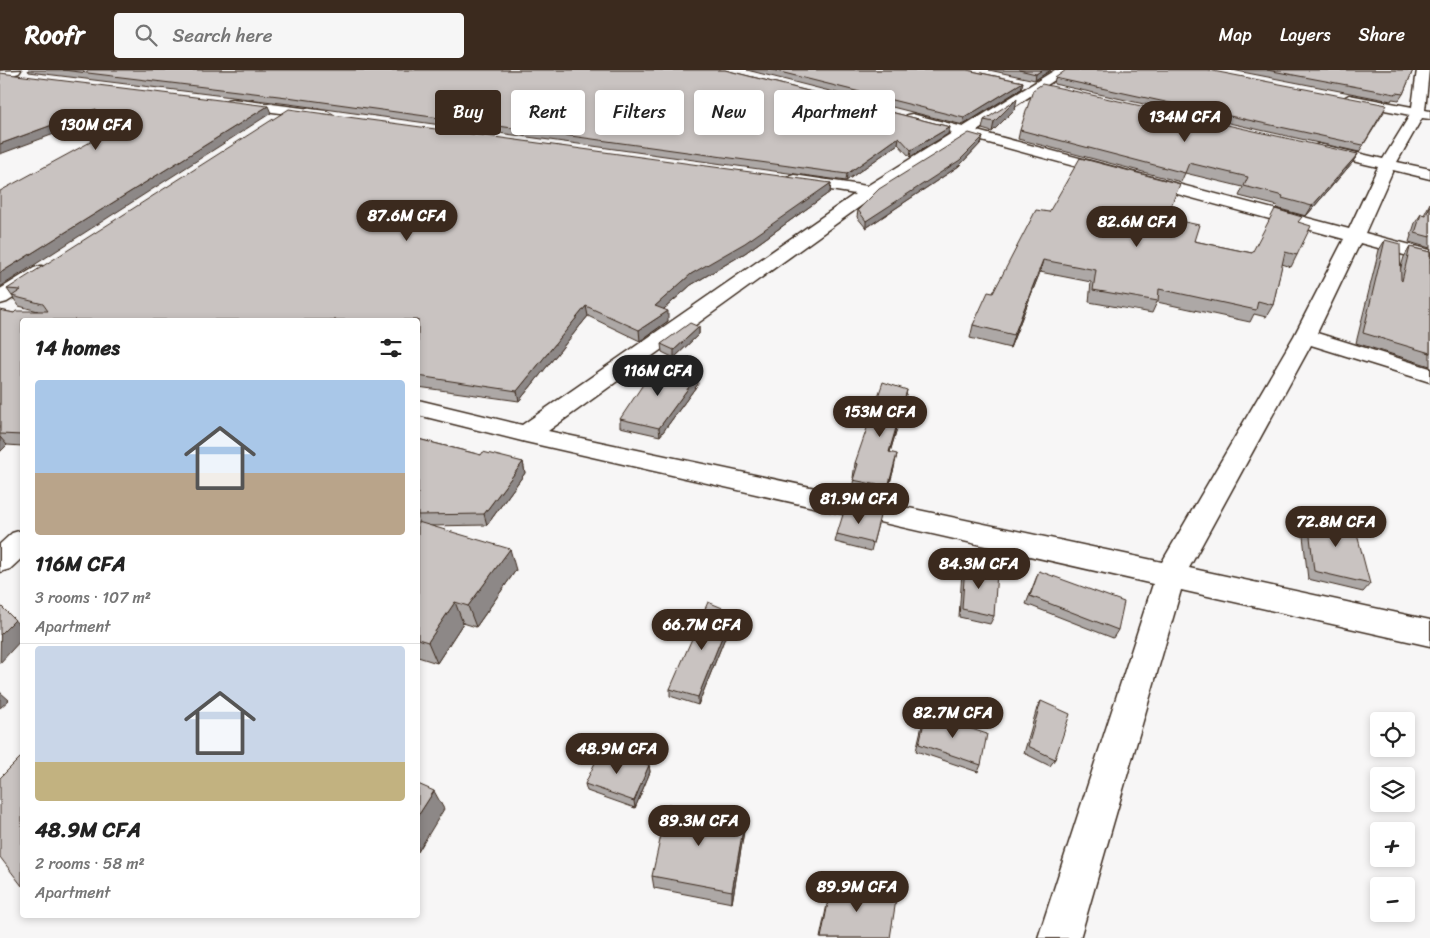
<!DOCTYPE html>
<html lang="en">
<head>
<meta charset="utf-8">
<style>
  body { margin:0; font-family:Sriracha,sans-serif; background:#f6f6f6; color:#222; height:100vh; display:flex; flex-direction:column; font-size:19px; white-space:nowrap }
  * { box-sizing:border-box; margin:0 }
  p { font-size:16px; color:#767676 }
  .icon { flex:none; width:28px; height:28px; fill:none; stroke:currentColor; stroke-width:2; stroke-linecap:round; stroke-linejoin:round }
  .map { position:relative; flex:1; overflow:hidden }
  .drawer { position:absolute; left:20px; top:248px; width:400px; height:600px; display:flex; flex-direction:column; background:#fff; border-radius:5px; box-shadow:0 2px 8px #0003 }
  .drawer>* { flex:none }
  .hud { position:absolute; left:435px; top:20px; width:475px; height:45px; display:flex; gap:10px }
  .controls { position:absolute; left:1370px; top:642px; display:grid; gap:10px }
  .controls a { display:grid; place-items:center; width:45px; height:45px; border-radius:5px; background:#fff; box-shadow:0 2px 8px #0003; font-size:25px }
  .price { position:absolute; translate:-50% -42px; padding:0 11px; border-radius:18px; background:#3b2a1e; color:#fff; font-size:16px; line-height:32px; filter:drop-shadow(0 1px 2px #0008) }
  .price::after { content:''; position:absolute; left:50%; top:30px; width:15px; height:11px; margin-left:-8px; background:inherit; clip-path:polygon(0 0,100% 0,50% 100%) }
  .price.current { background:#222; color:#fff }
  ul { padding:0; list-style:none }
  li { display:grid; align-content:center; gap:10px; height:265px; padding:0 15px }
  li+li { border-top:1px solid #e0e0e0 }
  li span { display:grid; place-items:center; height:155px; border-radius:5px; color:#555 }
  li>.icon { margin-inline-start:auto }
  span .icon { width:90px; height:90px; fill:#fffc; stroke-width:1 }
  li b { font-size:21px }
  h2 { display:flex; justify-content:space-between; align-items:center; height:60px; padding:0 15px; font-size:21px }
  .pill { padding:0 18px; border-radius:5px; background:#fff; box-shadow:0 2px 8px #0003; font-size:18px; line-height:45px }
  .pill.current { background:#3b2a1e; color:#fff }
  header { display:flex; align-items:center; gap:30px; box-sizing:border-box; height:70px; padding:0 25px; background:#3b2a1e; color:#fff }
  header strong { font-size:24px }
  nav { display:flex; gap:28px; margin-inline-start:auto; font-size:18px }
  .search { width:350px; height:45px; background:#f6f6f6; display:flex; align-items:center; gap:12px; box-sizing:border-box; padding:0 18px; border-radius:5px; color:#767676; font-size:19px }
  .map>svg:first-child { display:block }
  .lines { fill:none; stroke-linecap:round; stroke-linejoin:round }
  .street-casing { stroke:#3b2a1e; stroke-width:3 }
  .street { fill:#fff; fill-rule:evenodd }
  .wall { fill:#ada8a6; stroke:#3b2a1e }
  .shaded-wall { fill:#8d8887; stroke:#3b2a1e }
  .building { fill:#c9c3c1; stroke:#3b2a1e }
</style>
</head>
<body>
<header>
<strong>Roofr</strong>
<div class="search"><svg class="icon" aria-label="search" viewBox="0 0 24 24"><circle cx="10" cy="10" r="6"/><path d="M15 15l6 6"/></svg>Search here</div>
<nav><a>Map</a><a>Layers</a><a>Share</a></nav>
</header>
<div class="map">
<svg width="1430" height="868" viewBox="0 0 1430 868">
  <rect width="100%" height="100%" fill="#f7f6f6"/>
  <filter id="ink" filterUnits="userSpaceOnUse"><feTurbulence type="fractalNoise" baseFrequency=".02" numOctaves="2"/><feDisplacementMap in="SourceGraphic" scale="10" xChannelSelector="R" yChannelSelector="G"/><feConvolveMatrix kernelMatrix="1 2 1 2 8 2 1 2 1" color-interpolation-filters="sRGB"/></filter>
  <g filter="url(#ink)">
    <g class="lines">
      <g class="street-casing">
        <g id="street">
          <path d="M21,0L19,3L0,9V1Z"/>
          <path d="M1055,0H1070L977,61L1349,159L1378,97L1314,82L1311,79L1314,76L1319,74L1383,89L1410,45L1349,33L1342,29L1349,25L1412,37L1417,0H1429L1425,40L1430,41V49L1422,48L1397,92L1430,99V109L1393,100L1365,163L1430,180V192L1360,173L1317,263L1430,298V312L1311,275L1189,498L1430,550V576L1181,520L1080,868H1038L1153,514L526,372L418,345V330L522,355L855,124L788,113L786,110L788,107L794,105L867,116L952,63L907,51L905,48L907,45L912,44L963,57ZM967,67L1344,169L1294,266L1162,492L548,361L876,125Z"/>
          <path d="M232,29L326,41L333,45L326,49L227,36L225,33L227,30Z"/>
          <path d="M41,196L48,198L51,202L48,206L7,232L0,234V219L34,198Z"/>
          <path d="M22,460V488L10,499L0,502V474L12,463Z"/>
        </g>
      </g>
      <use href="#street" class="street"/>
    </g>
    <g class="wall">
      <path d="M28,0H725L950,57L948,64L910,87L898,74L846,111L289,34L29,2Z"/>
      <path d="M747,0H967L1023,12L1021,19L963,55Z"/>
      <path d="M989,0H1051L1035,10Z"/>
      <path d="M1232,0H1413L1403,24L1399,30L1392,29L1391,31Z"/>
      <path d="M1055,8L1384,42L1359,82L1054,14Z"/>
      <path d="M1015,39L992,62L982,59L984,50Z"/>
      <path d="M1020,60L1358,84L1352,93L1306,146L1276,138L1278,136L1239,126L1243,117L1185,103L1181,112L1018,69Z"/>
      <path d="M983,67L981,73L959,96L866,158L857,147L858,140Z"/>
      <path d="M831,113L830,122L745,183L691,215L664,239L668,251L640,271L588,246L519,331L418,317V250H22V376L7,375L0,382V240L14,243L38,241L19,236L7,219Z"/>
      <path d="M1430,133V178L1409,172L1415,153L1421,144L1424,145Z"/>
      <path d="M1049,142L1166,148L1194,171L1252,183L1299,153L1297,185L1291,197L1282,194L1273,235L1266,247L1254,244L1250,252L1157,232L1152,243L1089,232L1091,212L1040,202L1010,278L970,268L973,255L993,223Z"/>
      <path d="M1385,170L1400,200L1404,187L1410,177L1430,182V296L1356,273L1379,180Z"/>
      <path d="M699,257V264L674,288L662,282L661,274Z"/>
      <path d="M698,314L660,366L620,357V349Z"/>
      <path d="M904,334L890,382L894,398L885,431L851,424L854,408H853L855,393Z"/>
      <path d="M418,369L481,385L523,392L525,403L487,455L430,456L516,500L476,557L463,553L437,593L418,587Z"/>
      <path d="M1307,441L1370,514L1363,522L1308,509L1301,449Z"/>
      <path d="M878,454L871,481L835,472L837,464Z"/>
      <path d="M965,494L994,546L990,554L959,547L962,502Z"/>
      <path d="M1039,501L1118,560L1113,568L1026,534Z"/>
      <path d="M732,542V550L698,635L670,626V619Z"/>
      <path d="M1041,631L1055,689L1050,696L1024,683L1037,638Z"/>
      <path d="M926,644L981,695L978,702L916,681L923,651Z"/>
      <path d="M649,695L650,702L635,738L587,721L585,714Z"/>
      <path d="M745,748L744,761L732,833L654,818L652,806Z"/>
      <path d="M833,808L890,868H820L830,820Z"/>
    </g>
    <g class="shaded-wall">
      <path d="M1042,0H1051L1035,10L1036,4Z"/>
      <path d="M1023,12L1021,19L963,55L964,48Z"/>
      <path d="M1017,29L1015,39L992,62L994,52Z"/>
      <path d="M268,36L271,43L0,217V203Z"/>
      <path d="M96,39L100,47L0,84V74Z"/>
      <path d="M950,57L948,64L910,87L911,80Z"/>
      <path d="M899,67L898,74L846,111L847,104Z"/>
      <path d="M983,67L981,73L959,96L866,158V151Z"/>
      <path d="M1358,84L1352,93L1306,146L1312,136Z"/>
      <path d="M831,113L830,122L745,183L691,215L656,246L655,236L691,204Z"/>
      <path d="M1043,190L1040,202L1010,278L1014,265Z"/>
      <path d="M586,236L588,246L519,331L517,321Z"/>
      <path d="M668,241V251L640,271L639,260Z"/>
      <path d="M699,257V264L674,288V280Z"/>
      <path d="M697,306L698,314L660,366L659,358Z"/>
      <path d="M907,320L904,334L886,396L889,382Z"/>
      <path d="M0,367L7,375L0,382Z"/>
      <path d="M897,384L894,398L885,431L888,417Z"/>
      <path d="M523,392L525,403L487,455L484,444Z"/>
      <path d="M510,479L516,500L476,557L468,536Z"/>
      <path d="M455,532L463,553L437,593L428,572Z"/>
      <path d="M1,536L22,558V569L0,593Z"/>
      <path d="M732,542V550L698,635V627Z"/>
      <path d="M0,622L9,630L0,638Z"/>
      <path d="M649,695L650,702L635,738L634,731Z"/>
      <path d="M434,721L444,739L418,782V746Z"/>
      <path d="M745,748L744,761L732,833V821Z"/>
    </g>
    <g class="building">
      <path d="M63,0H725L950,57L911,80L899,67L847,104L287,27Z"/>
      <path d="M772,0H967L1023,12L964,48Z"/>
      <path d="M1019,0H1042L1036,4Z"/>
      <path d="M1066,0H1208L1387,35L1363,75L1055,8Z"/>
      <path d="M1267,0H1413L1403,24L1396,23L1395,24Z"/>
      <path d="M0,3L268,36L0,203V121L107,63L96,39L0,74Z"/>
      <path d="M1042,14L1358,84L1312,136L1282,128L1283,126L1244,116L1248,107L1189,93L1185,103L1020,60L1033,20Z"/>
      <path d="M1017,29L994,52L984,50Z"/>
      <path d="M289,39L831,113L745,173L691,204L655,236L668,241L639,260L586,236L517,321L418,306V250H22V365L0,364V240L14,243L16,241H48L43,234L12,226L21,220L7,219Z"/>
      <path d="M969,63L983,67L960,90L866,151L858,140L879,119Z"/>
      <path d="M1080,88L1180,114L1166,148L1199,155L1194,171L1252,183L1275,139L1302,147L1298,152L1311,156L1297,185L1285,182L1273,235L1258,231L1256,240L1159,219L1158,231L1093,220L1096,200L1043,190L1014,265L973,255L988,222L993,223L1036,140L1049,142Z"/>
      <path d="M1430,136V167L1415,163L1421,144L1426,145Z"/>
      <path d="M1385,170L1400,174L1401,210L1402,211L1410,177L1430,182V283L1363,263Z"/>
      <path d="M690,253L699,257L674,280L661,274Z"/>
      <path d="M656,295L697,306L659,358L620,349Z"/>
      <path d="M883,312L907,320L889,382L897,384L888,417L853,410L858,394L855,393Z"/>
      <path d="M418,369L481,385L483,382L523,392L484,444L418,445Z"/>
      <path d="M845,438L880,446L873,473L837,464Z"/>
      <path d="M1307,441L1354,453L1370,514L1314,501Z"/>
      <path d="M418,452L510,479L468,536L455,532L428,572L418,569Z"/>
      <path d="M965,494L997,502L994,546L962,539Z"/>
      <path d="M1039,501L1124,532L1118,560L1030,526Z"/>
      <path d="M708,532L732,542L698,627L670,619Z"/>
      <path d="M0,536H1L15,550L0,565Z"/>
      <path d="M1041,631L1070,644L1055,689L1028,676Z"/>
      <path d="M926,644L987,664L981,695L919,674Z"/>
      <path d="M602,678L649,695L634,731L585,714Z"/>
      <path d="M20,688H22V816L0,787V708Z"/>
      <path d="M418,714L434,721L418,746Z"/>
      <path d="M668,734L745,748L732,821L652,806Z"/>
      <path d="M833,808L896,830L890,868H821Z"/>
    </g>
  </g>
</svg>
<div class="controls">
<a><svg class="icon" aria-label="locate" viewBox="0 0 24 24"><circle cx="12" cy="12" r="6"/><path d="M12 2v4M12 18v4M2 12h4M18 12h4"/></svg></a>
<a><svg class="icon" aria-label="layers" viewBox="0 0 24 24"><path d="M12 4l9 5-9 5-9-5zM3 14l9 5 9-5"/></svg></a>
<a>+</a>
<a>−</a>
</div>
<b class="price" style="left:1185px;top:73px">134M CFA</b>
<b class="price" style="left:96px;top:81px">130M CFA</b>
<b class="price" style="left:407px;top:172px">87.6M CFA</b>
<b class="price" style="left:1137px;top:178px">82.6M CFA</b>
<b class="price current" style="left:658px;top:327px">116M CFA</b>
<b class="price" style="left:880px;top:368px">153M CFA</b>
<b class="price" style="left:859px;top:455px">81.9M CFA</b>
<b class="price" style="left:1336px;top:478px">72.8M CFA</b>
<b class="price" style="left:979px;top:520px">84.3M CFA</b>
<b class="price" style="left:702px;top:581px">66.7M CFA</b>
<b class="price" style="left:953px;top:669px">82.7M CFA</b>
<b class="price" style="left:617px;top:705px">48.9M CFA</b>
<b class="price" style="left:699px;top:777px">89.3M CFA</b>
<b class="price" style="left:857px;top:843px">89.9M CFA</b>
<div class="hud">
<a class="pill current">Buy</a>
<a class="pill">Rent</a>
<a class="pill">Filters</a>
<a class="pill">New</a>
<a class="pill">Apartment</a>
</div>
<section class="drawer">
<h2>14 homes<svg class="icon" aria-label="filters" viewBox="0 0 24 24"><path d="M4 7h16M4 17h16"/><circle cx="9" cy="7" r="2"/><circle cx="15" cy="17" r="2"/></svg></h2>
<ul>
<li><span style="background:linear-gradient(#a9c7e8 60%,#b9a48a 0)"><svg class="icon" aria-label="home" viewBox="0 0 24 24"><path d="M3 11l9-7 9 7M6 9v11h12V9"/></svg></span><div><b>116M CFA</b><p>3 rooms · 107 m²</p><p>Apartment</p></div></li>
<li><span style="background:linear-gradient(#c9d6e8 75%,#c2b280 0)"><svg class="icon" aria-label="home" viewBox="0 0 24 24"><path d="M3 11l9-7 9 7M6 9v11h12V9"/></svg></span><div><b>48.9M CFA</b><p>2 rooms · 58 m²</p><p>Apartment</p></div></li>
</ul>
</section>
</div>
</body>
</html>
